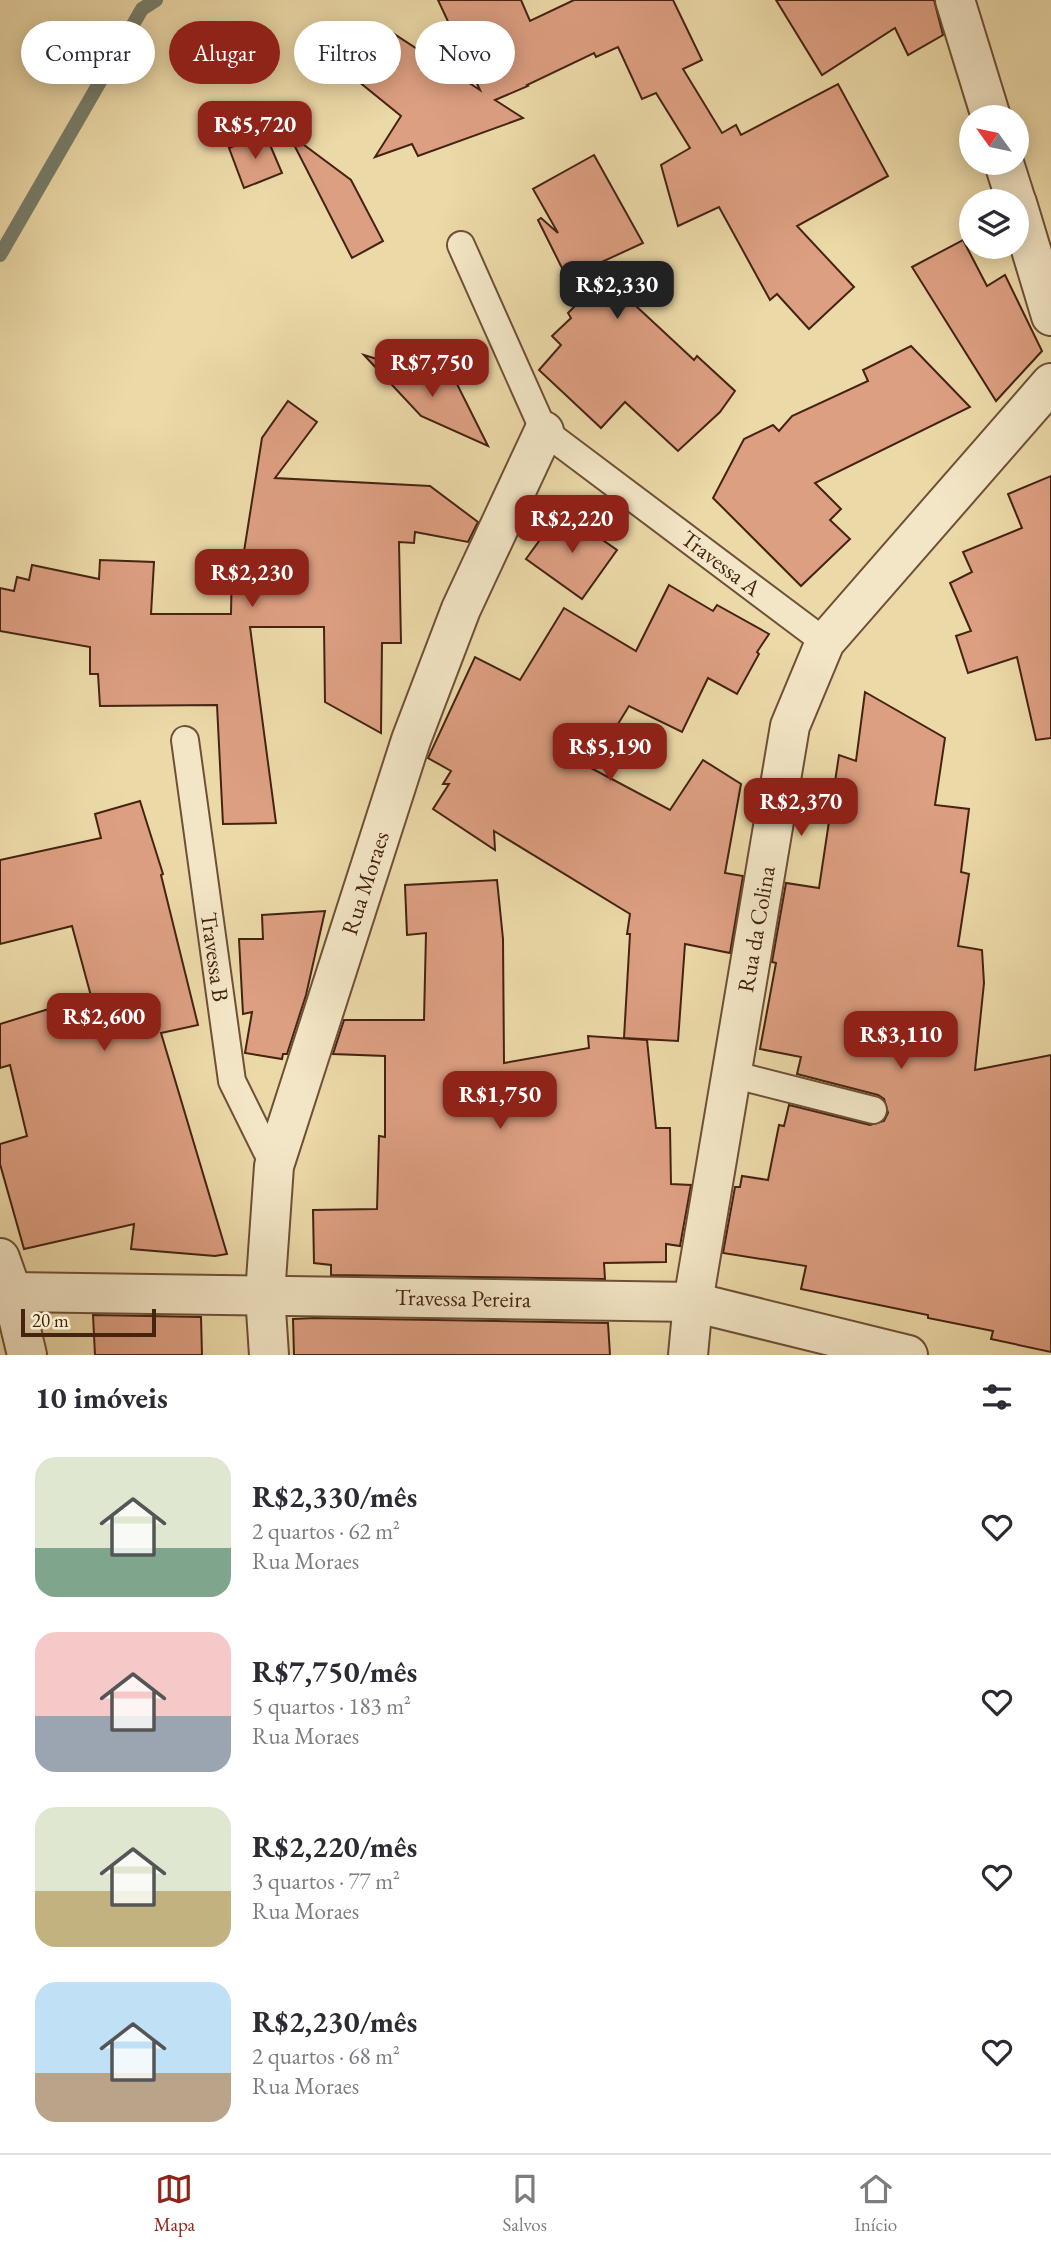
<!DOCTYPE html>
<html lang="pt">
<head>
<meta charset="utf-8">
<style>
  body { margin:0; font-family:"EB Garamond",serif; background:#f7f7f7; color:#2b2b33; height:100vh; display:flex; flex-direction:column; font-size:26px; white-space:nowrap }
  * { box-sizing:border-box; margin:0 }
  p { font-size:23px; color:#7c7c81 }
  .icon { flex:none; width:38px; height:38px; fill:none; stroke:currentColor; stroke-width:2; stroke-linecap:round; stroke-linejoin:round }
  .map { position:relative; height:1355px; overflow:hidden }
  .side { display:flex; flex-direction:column; background:#fff; flex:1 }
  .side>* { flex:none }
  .top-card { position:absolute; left:21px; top:21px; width:700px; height:63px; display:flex; gap:14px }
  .needle { width:46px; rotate:303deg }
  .buttons { position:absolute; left:959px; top:105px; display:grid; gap:14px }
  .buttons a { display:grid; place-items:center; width:70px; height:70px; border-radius:50%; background:#fff; box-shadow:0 4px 18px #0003; font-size:35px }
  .scale { position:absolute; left:21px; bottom:18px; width:135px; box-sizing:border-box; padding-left:7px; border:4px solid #442311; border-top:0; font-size:19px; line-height:24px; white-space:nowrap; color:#442311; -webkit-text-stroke:5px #f3e6c6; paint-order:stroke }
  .price { position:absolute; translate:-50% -60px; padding:0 16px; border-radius:14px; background:#8f2418; color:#fff; font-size:23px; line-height:46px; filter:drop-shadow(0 2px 4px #0008) }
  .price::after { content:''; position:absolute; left:50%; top:42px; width:21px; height:16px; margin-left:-10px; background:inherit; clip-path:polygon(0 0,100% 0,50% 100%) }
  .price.on { background:#222; color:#fff }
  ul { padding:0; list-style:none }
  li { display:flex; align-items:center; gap:21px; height:175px; padding:0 35px }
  li span { display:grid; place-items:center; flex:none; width:196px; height:140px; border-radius:21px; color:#555 }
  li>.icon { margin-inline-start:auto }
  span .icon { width:84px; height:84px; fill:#fffc; stroke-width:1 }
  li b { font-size:30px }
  h2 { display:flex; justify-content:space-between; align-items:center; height:84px; padding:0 35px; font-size:30px }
  .chip { padding:0 24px; border-radius:32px; background:#fff; box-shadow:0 4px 18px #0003; font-size:24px; line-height:63px }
  .chip.on { background:#8f2418; color:#fff }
  .tab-bar { display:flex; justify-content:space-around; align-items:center; height:98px; border-top:2px solid #e1e1e2; background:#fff; font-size:19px; color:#7c7c81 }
  .tab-bar a { display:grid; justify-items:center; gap:4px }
  .tab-bar .on { color:#8f2418 }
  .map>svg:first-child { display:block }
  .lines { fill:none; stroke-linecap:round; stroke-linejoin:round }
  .stream { stroke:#777e6c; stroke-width:14 }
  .building { fill:#dd9f82; stroke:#442311; stroke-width:2 }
  .lane-casing { stroke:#6e5037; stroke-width:30 }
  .street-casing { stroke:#6e5037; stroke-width:42 }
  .lane { stroke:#f3e6c6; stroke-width:26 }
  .street { stroke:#f3e6c6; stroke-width:38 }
  .labels { text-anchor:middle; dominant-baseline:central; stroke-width:5; stroke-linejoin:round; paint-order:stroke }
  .street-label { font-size:23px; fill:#442311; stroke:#f3e6c6 }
</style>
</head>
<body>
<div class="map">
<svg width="1051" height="1355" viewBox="0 0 1051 1355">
  <rect width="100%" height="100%" fill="#ecd9a8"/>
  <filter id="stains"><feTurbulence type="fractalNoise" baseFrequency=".00286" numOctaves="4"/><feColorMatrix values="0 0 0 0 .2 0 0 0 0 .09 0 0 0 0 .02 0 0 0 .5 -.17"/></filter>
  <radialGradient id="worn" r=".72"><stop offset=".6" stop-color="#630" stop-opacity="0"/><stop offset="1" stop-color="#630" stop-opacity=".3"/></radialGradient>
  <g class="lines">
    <path class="stream" d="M0,255L142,9L156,0"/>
  </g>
  <g class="building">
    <path d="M438,0H521L530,21L574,0H673L702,60L683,69L722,133L736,125L741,135L838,84L888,176L797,226L854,287L809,329L777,294L770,300L719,207L678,226L661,165L690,148L656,93L642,99L618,47L596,57L594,53L527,85L528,86L495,100L523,118L418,156L412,144L375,157L401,116L358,81L391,32L480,90Z"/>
    <path d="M776,0H934L943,35L908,55L895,28L822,75Z"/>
    <path d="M265,133L282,173L244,188L229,148Z"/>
    <path d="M288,133L351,180L383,241L352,258Z"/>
    <path d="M594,155L643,243L593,266L694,360L697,356L735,391L720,412L678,451L625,402L601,428L539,370L561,345L552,336L571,318L568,313L579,302L538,220L541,218L558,233L533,189Z"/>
    <path d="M963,240L987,286L1005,275L1042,351L996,401L912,267Z"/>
    <path d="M911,346L970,407L815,483L841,509L830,520L850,539L801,586L713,498L744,439L773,425L779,431L792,416L868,381L863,370Z"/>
    <path d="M364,355L457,384L488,446L421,416Z"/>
    <path d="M288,401L317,422L275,478L430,486L478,522L468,542L415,532L414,543L399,542L401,643H382L381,733L325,702L324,627H250L276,823L223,824L217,705L100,706L98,674H90V647L0,631V588L14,591L17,577L29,580L32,565L99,579L100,560L154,562L151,614H231L232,564H242L262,438Z"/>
    <path d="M1051,476V738L1036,740L1017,657L968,673L956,636L971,631L950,583L972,572L963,552L1022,528L1008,494Z"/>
    <path d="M561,511L617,550L582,599L526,559Z"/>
    <path d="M669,585L713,611L717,605L769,634L757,652L759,654L737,694L708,678L682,732L629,706L591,768L670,810L703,760L741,784L725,873L743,876L730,953L685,944L678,1041L624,1038L630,934H627L630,914L494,831L495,850L433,809L449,784H443L451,771L428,758L475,657L520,680L564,608L636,651Z"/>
    <path d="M865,692L945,738L935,805L969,809L961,872L969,874L958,946L982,950L984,983L975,1070L1051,1055V1352L991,1339L993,1331L928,1318V1315L801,1289L806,1266L723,1253L735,1187H740L742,1176L768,1180L779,1125L784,1126L789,1105L870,1125L884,1121L888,1113L884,1099L878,1095L797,1074L801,1057L760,1049L776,963L772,962L786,883L819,888L839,755L856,761Z"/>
    <path d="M140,801L163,874L161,875L198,1025L161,1033L227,1254L215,1256L131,1249L134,1224L24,1249L0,1164V1144L27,1136L10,1065L0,1068V1024L91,996L72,926L0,944V860L101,838L95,814Z"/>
    <path d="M497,880L503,939L504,1063L589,1048L588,1036L647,1040L656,1128H670L671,1184L691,1185L680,1246L666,1244V1262L604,1263L605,1279L331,1275V1265L314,1263L313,1210L377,1209L379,1136L385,1137V1056L333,1054L344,1020H424L426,933L407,935L405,885Z"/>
    <path d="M325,911L306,995L287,1054H283L282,1059L245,1053L252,1012L243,1014L239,939H263L262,915Z"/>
    <path d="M93,1315L201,1317L202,1355H95Z"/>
    <path d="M315,1318L608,1323L610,1355H294L293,1319Z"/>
  </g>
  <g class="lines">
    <g class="lane-casing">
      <g id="lane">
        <path d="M461,245L544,431L825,642"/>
        <path d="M185,740L232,1081L274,1166"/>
        <path d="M731,1074L873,1110"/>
      </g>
    </g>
    <g class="street-casing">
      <g id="street">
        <path d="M955,0L991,117"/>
        <path d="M1004,163L1016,201"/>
        <path d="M1017,203L1051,316"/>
        <path d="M0,1258L12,1292L27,1355"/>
        <path d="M12,1292L693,1302L908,1355"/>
        <path d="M269,1355L265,1295L274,1166L411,740L461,609L544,431"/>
        <path d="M688,1355L693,1302L790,726L825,642L1051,383"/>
      </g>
    </g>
    <use href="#lane" class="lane"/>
    <use href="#street" class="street"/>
  </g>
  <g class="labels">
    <g class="street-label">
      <text transform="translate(721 563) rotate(37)">Travessa A</text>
      <text transform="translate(365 883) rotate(-72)">Rua Moraes</text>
      <text transform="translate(756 929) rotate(-80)">Rua da Colina</text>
      <text transform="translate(215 957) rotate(82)">Travessa B</text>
      <text transform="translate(463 1298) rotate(1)">Travessa Pereira</text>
    </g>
  </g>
  <rect width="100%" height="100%" filter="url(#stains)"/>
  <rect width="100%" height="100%" fill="url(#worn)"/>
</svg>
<div class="buttons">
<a><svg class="needle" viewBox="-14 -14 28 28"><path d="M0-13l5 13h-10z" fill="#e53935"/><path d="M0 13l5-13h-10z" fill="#7c7c81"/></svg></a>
<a><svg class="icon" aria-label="layers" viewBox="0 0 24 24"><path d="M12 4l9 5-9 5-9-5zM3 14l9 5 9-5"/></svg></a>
</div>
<div class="scale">20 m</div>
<b class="price" style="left:255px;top:161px">R$5,720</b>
<b class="price on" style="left:617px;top:321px">R$2,330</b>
<b class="price" style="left:432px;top:399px">R$7,750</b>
<b class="price" style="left:572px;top:555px">R$2,220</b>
<b class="price" style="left:252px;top:609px">R$2,230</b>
<b class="price" style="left:610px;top:783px">R$5,190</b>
<b class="price" style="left:801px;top:838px">R$2,370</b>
<b class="price" style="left:104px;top:1053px">R$2,600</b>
<b class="price" style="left:901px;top:1071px">R$3,110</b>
<b class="price" style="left:500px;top:1131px">R$1,750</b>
<div class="top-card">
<a class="chip">Comprar</a>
<a class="chip on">Alugar</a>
<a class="chip">Filtros</a>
<a class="chip">Novo</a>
</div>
</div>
<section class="side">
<h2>10 imóveis<svg class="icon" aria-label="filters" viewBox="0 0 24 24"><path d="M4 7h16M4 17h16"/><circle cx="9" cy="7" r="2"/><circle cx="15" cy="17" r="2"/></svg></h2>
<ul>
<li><span style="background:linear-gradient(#dfe7d0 65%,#7fa58c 0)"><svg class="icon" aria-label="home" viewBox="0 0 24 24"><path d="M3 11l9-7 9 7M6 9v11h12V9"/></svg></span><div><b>R$2,330/mês</b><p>2 quartos · 62 m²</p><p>Rua Moraes</p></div><svg class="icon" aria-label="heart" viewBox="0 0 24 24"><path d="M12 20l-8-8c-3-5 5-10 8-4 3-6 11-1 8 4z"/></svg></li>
<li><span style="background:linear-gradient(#f6c9c9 60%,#9aa5b1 0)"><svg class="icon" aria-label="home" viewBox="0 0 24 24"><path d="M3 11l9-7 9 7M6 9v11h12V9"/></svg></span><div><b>R$7,750/mês</b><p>5 quartos · 183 m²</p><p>Rua Moraes</p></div><svg class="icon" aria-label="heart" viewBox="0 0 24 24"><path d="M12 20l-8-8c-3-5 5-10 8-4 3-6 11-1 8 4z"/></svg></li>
<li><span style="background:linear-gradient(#dfe7d0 60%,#c2b280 0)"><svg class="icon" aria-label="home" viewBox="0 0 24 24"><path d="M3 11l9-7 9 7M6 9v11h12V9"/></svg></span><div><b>R$2,220/mês</b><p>3 quartos · 77 m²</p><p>Rua Moraes</p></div><svg class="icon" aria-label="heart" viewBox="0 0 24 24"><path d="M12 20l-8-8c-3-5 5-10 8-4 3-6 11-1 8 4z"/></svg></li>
<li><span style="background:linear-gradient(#bfe0f5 65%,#b9a48a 0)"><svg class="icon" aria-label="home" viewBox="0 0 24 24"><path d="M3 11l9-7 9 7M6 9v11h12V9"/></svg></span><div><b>R$2,230/mês</b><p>2 quartos · 68 m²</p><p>Rua Moraes</p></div><svg class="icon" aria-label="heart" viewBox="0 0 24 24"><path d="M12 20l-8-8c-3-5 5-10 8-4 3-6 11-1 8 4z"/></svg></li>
</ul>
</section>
<nav class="tab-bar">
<a class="on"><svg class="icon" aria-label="map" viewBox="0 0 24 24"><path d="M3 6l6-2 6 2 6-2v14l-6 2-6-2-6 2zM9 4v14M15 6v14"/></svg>Mapa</a>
<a><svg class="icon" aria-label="saved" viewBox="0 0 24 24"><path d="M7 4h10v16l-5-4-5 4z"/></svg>Salvos</a>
<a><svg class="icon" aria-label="home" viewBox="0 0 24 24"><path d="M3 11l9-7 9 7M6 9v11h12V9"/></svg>Início</a>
</nav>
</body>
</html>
